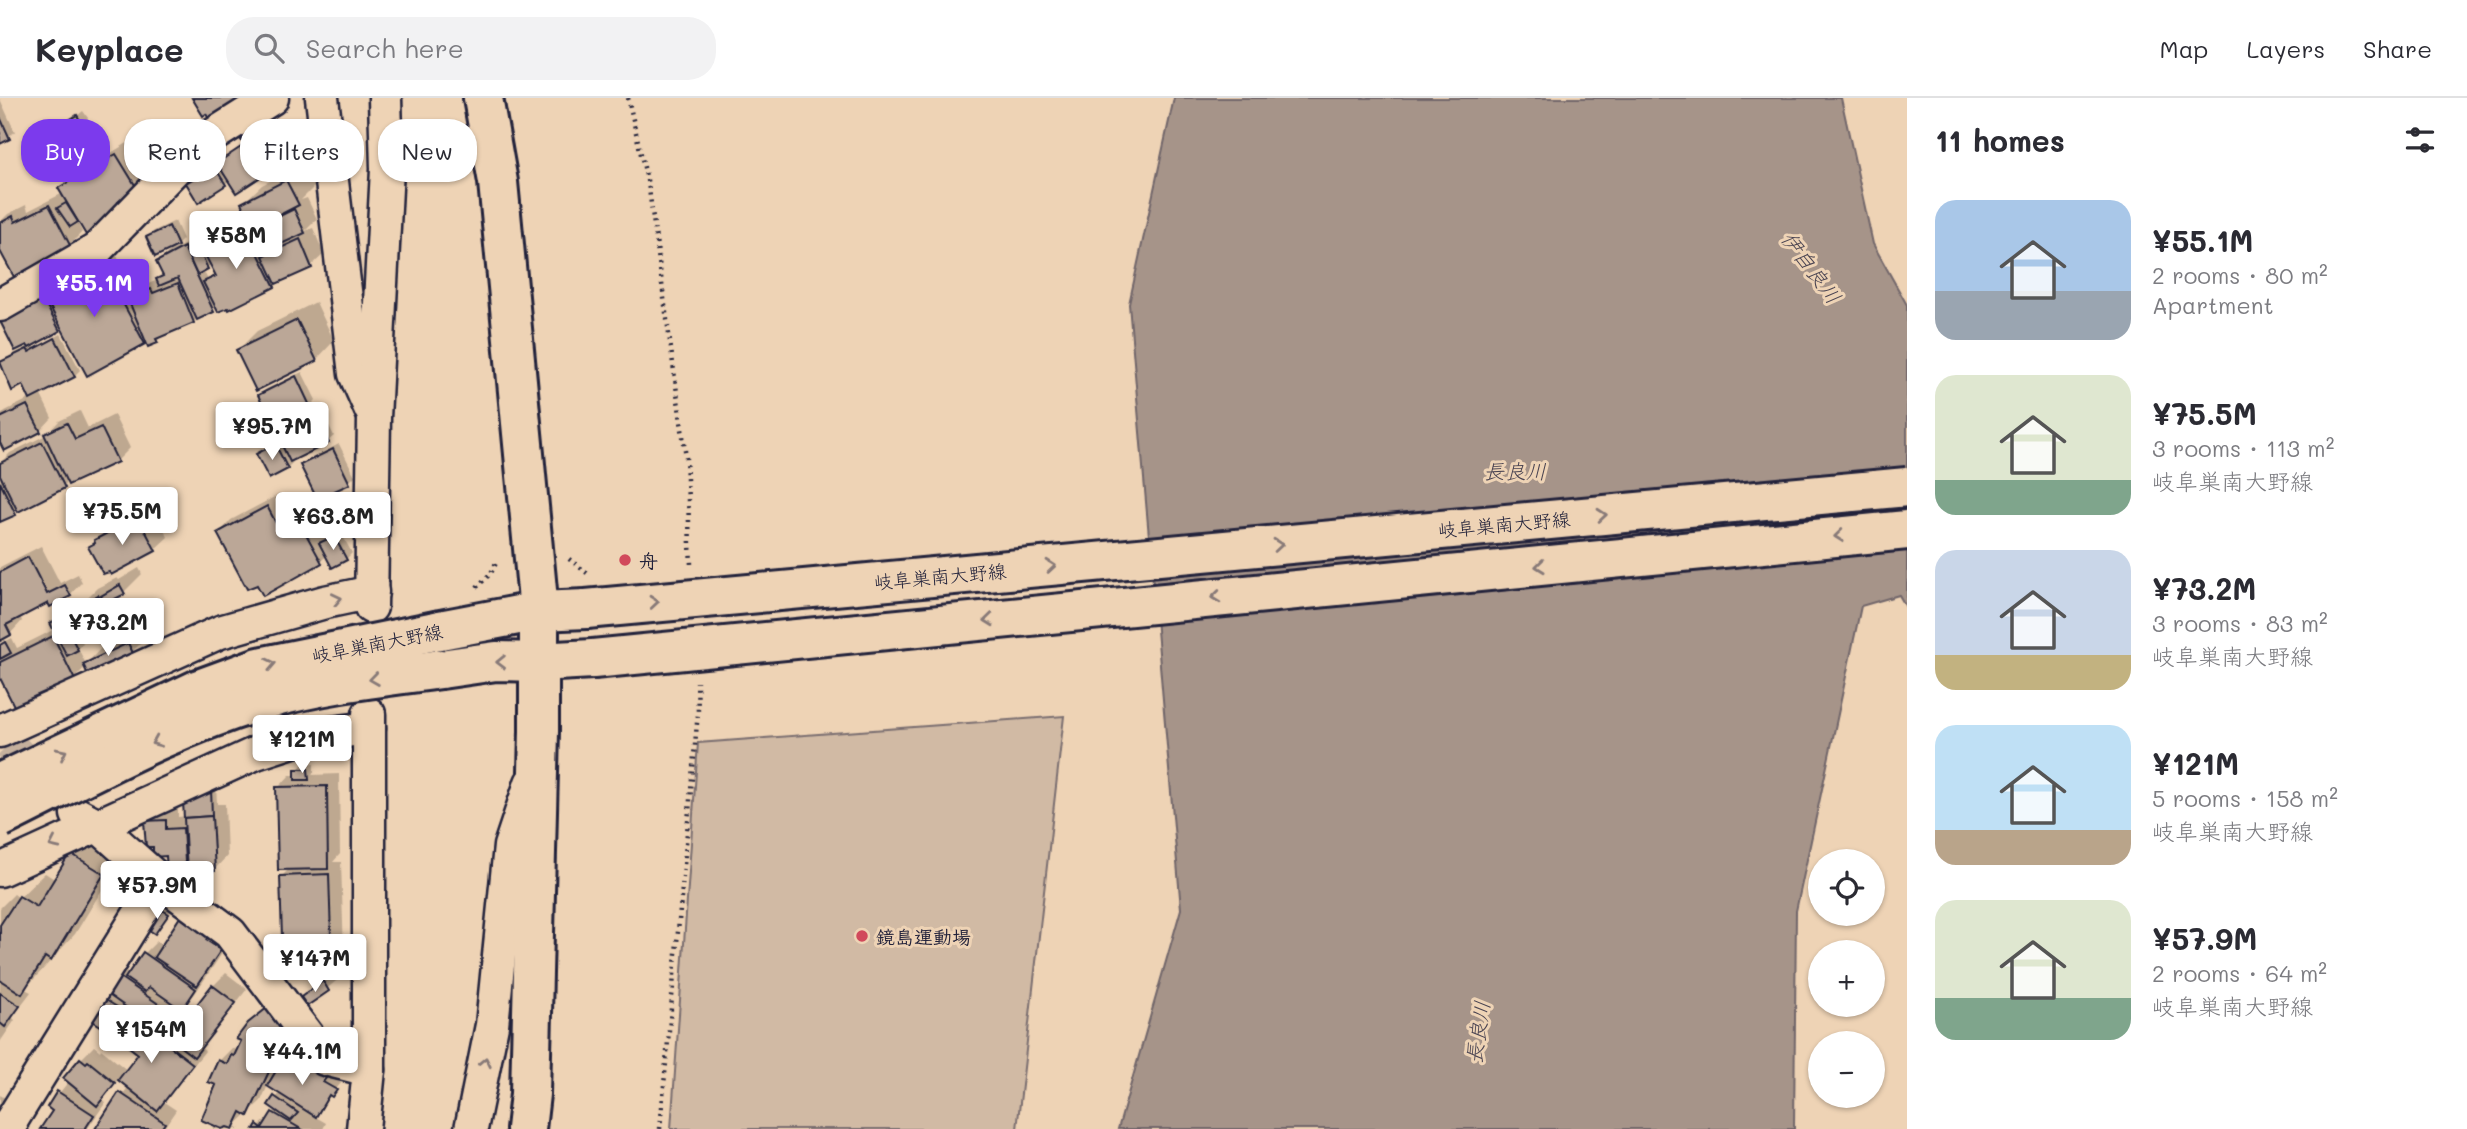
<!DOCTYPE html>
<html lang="en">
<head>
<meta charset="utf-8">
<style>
  body { margin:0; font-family:Mali,"Klee One",sans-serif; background:#f2f2f3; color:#2b2b33; height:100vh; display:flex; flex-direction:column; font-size:26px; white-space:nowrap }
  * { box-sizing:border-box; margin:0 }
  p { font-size:23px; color:#7c7c81 }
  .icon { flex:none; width:38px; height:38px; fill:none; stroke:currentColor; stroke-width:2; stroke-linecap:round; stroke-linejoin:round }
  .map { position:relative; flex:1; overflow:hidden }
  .sheet { display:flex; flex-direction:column; background:#fff; width:560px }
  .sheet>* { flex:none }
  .banner { position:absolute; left:21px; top:21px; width:665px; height:63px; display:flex; gap:14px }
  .buttons { position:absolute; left:1808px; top:751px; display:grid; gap:14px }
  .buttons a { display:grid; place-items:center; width:77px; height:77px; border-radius:50%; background:#fff; box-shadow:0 2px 5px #0004; font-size:35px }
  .price { position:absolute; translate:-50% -60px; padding:0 16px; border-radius:7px; background:#fff; color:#222; font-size:23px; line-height:46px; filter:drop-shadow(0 2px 4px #0008) }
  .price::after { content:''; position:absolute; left:50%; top:42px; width:21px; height:16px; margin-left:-10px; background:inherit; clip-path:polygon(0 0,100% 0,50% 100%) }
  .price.current { background:#7c3aed; color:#fff }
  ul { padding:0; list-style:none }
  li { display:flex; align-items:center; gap:21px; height:175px; padding:0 28px }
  li span { display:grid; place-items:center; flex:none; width:196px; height:140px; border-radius:21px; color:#555 }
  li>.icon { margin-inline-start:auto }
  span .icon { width:84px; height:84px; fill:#fffc; stroke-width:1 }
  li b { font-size:30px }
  h2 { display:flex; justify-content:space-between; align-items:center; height:84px; padding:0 28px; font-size:30px }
  .pill { padding:0 24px; border-radius:28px; background:#fff; box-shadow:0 2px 5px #0004; font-size:24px; line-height:63px }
  .pill.current { background:#7c3aed; color:#fff }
  header { display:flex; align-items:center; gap:42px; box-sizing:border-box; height:98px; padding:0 35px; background:#fff; border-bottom:2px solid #e1e1e2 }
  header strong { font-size:33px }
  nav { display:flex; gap:38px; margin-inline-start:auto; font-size:24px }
  .search { width:490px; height:63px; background:#f2f2f3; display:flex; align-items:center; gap:18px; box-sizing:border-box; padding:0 24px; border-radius:28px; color:#7c7c81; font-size:26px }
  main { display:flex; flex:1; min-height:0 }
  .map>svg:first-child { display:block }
  .green { fill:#d1baa4; stroke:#7a6e70; stroke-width:2 }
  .water { fill:#a69489; stroke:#71666a; stroke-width:2 }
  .shadow { fill:#0003; fill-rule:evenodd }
  .building { fill:#bba797; stroke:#22223b; stroke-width:2 }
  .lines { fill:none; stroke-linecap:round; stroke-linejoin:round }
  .street-tunnel { stroke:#c5b09d; stroke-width:32; stroke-dasharray:32 16; stroke-linecap:butt }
  .street-casing { stroke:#22223b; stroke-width:37 }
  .secondary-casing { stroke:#22223b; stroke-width:44 }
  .primary-casing { stroke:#22223b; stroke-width:44 }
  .path { stroke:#22223b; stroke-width:4.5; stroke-dasharray:2 5; stroke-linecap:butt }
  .street { stroke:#eed3b5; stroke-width:32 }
  .secondary { stroke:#eed3b5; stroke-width:38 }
  .primary { stroke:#eed3b5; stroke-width:38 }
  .primary-bridge-casing { stroke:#22223b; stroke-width:44; stroke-linecap:butt }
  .primary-bridge { stroke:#eed3b5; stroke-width:38 }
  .oneway { stroke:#887a78 }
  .poi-dot { fill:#d1495b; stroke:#eed3b5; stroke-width:2.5 }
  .labels { text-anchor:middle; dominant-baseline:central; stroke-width:6; stroke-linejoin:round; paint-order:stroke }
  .street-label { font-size:19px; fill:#22223b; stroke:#eed3b5 }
  .poi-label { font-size:19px; font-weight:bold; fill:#22223b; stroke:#eed3b5; text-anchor:start }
  .water-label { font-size:21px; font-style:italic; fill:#4a4452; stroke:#eed3b5 }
</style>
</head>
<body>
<header>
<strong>Keyplace</strong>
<div class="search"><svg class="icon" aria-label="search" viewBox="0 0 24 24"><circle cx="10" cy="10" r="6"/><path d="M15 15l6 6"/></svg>Search here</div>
<nav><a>Map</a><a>Layers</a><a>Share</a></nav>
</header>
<main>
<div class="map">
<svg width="1907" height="1031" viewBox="0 0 1907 1031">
  <rect width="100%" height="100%" fill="#eed3b5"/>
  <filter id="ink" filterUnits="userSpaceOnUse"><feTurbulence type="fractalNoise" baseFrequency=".0143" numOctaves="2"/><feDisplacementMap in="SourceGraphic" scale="14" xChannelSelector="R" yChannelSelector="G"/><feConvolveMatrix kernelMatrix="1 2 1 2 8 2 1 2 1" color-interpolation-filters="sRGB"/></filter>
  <g filter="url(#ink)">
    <path class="green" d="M1064,618L1017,1031H671L698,645Z"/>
    <path class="water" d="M1174,0H1841L1873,146L1907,207V511L1899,497L1861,508L1796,813L1794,1031H1118L1181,811L1129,206Z"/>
    <g class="shadow">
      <path d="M0,1L15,34L0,44Z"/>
      <path d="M83,13L88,20L82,26L72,22Z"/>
      <path d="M269,24L289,55L283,61L230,82L225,86L188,85L246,46L244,43L250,37Z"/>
      <path d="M129,44L149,78L125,107L77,124L82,134L70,147L0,150V124L8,116L26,107L28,113L63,95L60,91L73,78Z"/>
      <path d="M306,64L317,86L301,102L307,100L317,121L305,133L313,130L324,156L311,168L278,184L274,188L217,208L193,224L165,235L157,243L147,242L144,245L63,228L33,245L35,250L61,236L80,272L74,278L40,295L52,320L40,333L0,341V318L5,313L31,300L23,285L13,290L0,266L6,260L29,248L2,223L114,152L137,195L143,188L158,182L164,176L158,164L174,149L148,139L154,133L175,123L183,141L173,152L190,144L193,150L204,145L206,149L217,138L251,121L243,105L262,87ZM212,166L216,174L208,182L203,172Z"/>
      <path d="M316,204L334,243L316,262L238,252L257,233Z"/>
      <path d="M302,274L316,302L310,308L273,327L267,333L239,321L245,315L264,306L260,297L266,291Z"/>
      <path d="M80,313L88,330L114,317L130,350L117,363L68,384L0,422V365L10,355L46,337L59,323Z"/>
      <path d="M322,313L334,338L328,343L292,361L293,364L287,370L259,357L265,351L281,342L279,338L285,332Z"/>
      <path d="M339,346L355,378L349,384L302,368L308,362Z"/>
      <path d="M280,396L290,416L309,406L327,440L340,433L352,455L346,461L327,457L320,464L219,435L231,422Z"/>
      <path d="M151,407L168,439L155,451L112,475L90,449L109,430Z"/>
      <path d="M41,448L60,485L78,476L82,484L70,497L49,503L20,518L22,523L10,536L0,541V469Z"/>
      <path d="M139,470L142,476L124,494L105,502L73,524L83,545L78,550L86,566L104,547L148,527L151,535L132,554L86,568L74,581L0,576V563L7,556L0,559V546L12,540L17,550L55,531L52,525L58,519L79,508L97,490L117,480L119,482Z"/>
      <path d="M314,665V674L311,677L339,676L340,756L333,764H341L344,855L332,868L282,778L290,770L278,690L290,677H297V672L303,666Z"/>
      <path d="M216,687L217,706H225L227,758L215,771L191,772L185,778L176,770L168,756L154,747L146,724L159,711L178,710V719L186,718Z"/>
      <path d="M96,732L127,751L75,836L25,891L31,894L12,919L15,922L0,944V810L14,796L19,800L45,775L56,782L71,756Z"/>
      <path d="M166,805L173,810L155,834L160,811Z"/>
      <path d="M194,808L233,839L194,897L181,910L176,906L165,922L179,933L213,888L226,875L247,891L201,950L205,953L164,1004L176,1012L163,1031H97L129,988L119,980L101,1001L106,1004L87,1031H42L55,1012L49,1008L69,983L81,961L94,948L100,953L101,951L128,973L141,956L132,919L137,914L131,910L112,932L91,919L120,879L126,873L130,876L144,856L157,843L164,848L181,821Z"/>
      <path d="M336,872L341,879L308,906L303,899L316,886Z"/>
      <path d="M285,894V951L272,980L274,981L290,958L305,968L311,962L328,977L341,985L314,1018L326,1025L323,1031H256L277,1011L276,1000L280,995L268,987L261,1003L234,1028L240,1031H213L216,1026L219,963L232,950L238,953L249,926Z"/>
      <path d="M0,997L13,1005L0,1024Z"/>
    </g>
    <g class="building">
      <path d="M192,0H250L212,26L206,16L203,18Z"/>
      <path d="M77,17L83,28L76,32L69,22Z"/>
      <path d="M0,19L10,41L0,46Z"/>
      <path d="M263,29L285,63L236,95L217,65L244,47L241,42Z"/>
      <path d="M116,56L138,92L118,104L120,110L113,121L86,137L58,90Z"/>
      <path d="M214,68L226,87L198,105L186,85Z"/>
      <path d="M286,82L299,107L254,130L241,105Z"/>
      <path d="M66,105L78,124L70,129L57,110Z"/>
      <path d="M49,107L71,149L14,179L0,153V125L13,118L15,124Z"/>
      <path d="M294,111L305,135L262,155L251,132Z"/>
      <path d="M169,128L178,148L155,159L146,139Z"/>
      <path d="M245,129L275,189L229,212L228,210L218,214L203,184L216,178L202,151Z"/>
      <path d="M300,141L312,170L276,186L263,158Z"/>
      <path d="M184,149L214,214L197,222L178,180L159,188L156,181L163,178L156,164Z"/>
      <path d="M198,149L208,171L197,177L187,155Z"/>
      <path d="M101,164L145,246L87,278L42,194Z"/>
      <path d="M178,185L194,225L156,241L158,245L148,249L128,201L151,191L153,195Z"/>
      <path d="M41,197L60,233L29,250L27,247L15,253L0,223Z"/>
      <path d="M297,222L317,263L256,293L236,252Z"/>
      <path d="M55,240L75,279L30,302L23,287L12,293L0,264L27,251L29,254Z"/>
      <path d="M296,278L311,310L272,328L258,297Z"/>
      <path d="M27,307L41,334L4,353L0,345V320Z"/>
      <path d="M256,311L268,334L248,344L237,321Z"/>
      <path d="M315,318L329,345L290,364L277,337Z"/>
      <path d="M67,325L75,341L101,329L118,364L68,387L44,336Z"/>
      <path d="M42,344L65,390L18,414L0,377V365Z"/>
      <path d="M275,346L288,371L269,381L256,356Z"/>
      <path d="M333,351L350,386L317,401L300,367Z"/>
      <path d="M0,384L16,417L0,424Z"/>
      <path d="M267,408L277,427L296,418L322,465L263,498L257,487L247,491L217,435Z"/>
      <path d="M138,419L156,453L111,477L109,474L103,476L88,449L95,445L94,442Z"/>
      <path d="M334,438L347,462L332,470L319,445Z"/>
      <path d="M28,459L47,496L65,487L71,498L50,509L48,505L6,527L11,537L0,543V474Z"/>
      <path d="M120,487L125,496L105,506L101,498Z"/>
      <path d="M98,497L103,506L81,518L76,509Z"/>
      <path d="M73,513L78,523L55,535L50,525Z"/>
      <path d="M66,529L78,552L67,558L55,535Z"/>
      <path d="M53,538L75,582L16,612L0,580V564Z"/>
      <path d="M5,544L11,555L0,561V547Z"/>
      <path d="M128,545L133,555L87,575L83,566Z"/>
      <path d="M295,671H308L309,682H295Z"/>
      <path d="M327,688L328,771L278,772L276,689Z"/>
      <path d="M211,691L212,718L184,720L183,704Z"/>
      <path d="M212,718L215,773L187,774L184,720Z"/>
      <path d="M166,722V731L183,730L186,780H175L174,772H167L166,758L153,759V749H146L144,723Z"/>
      <path d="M70,755L104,776L51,863L45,859L22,896L0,882V827L19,798L37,809Z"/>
      <path d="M329,776L332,870L283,871L280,778Z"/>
      <path d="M159,810L169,816L155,836L146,830Z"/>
      <path d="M180,819L208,838L206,842L221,852L197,888L154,859Z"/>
      <path d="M143,854L196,891L182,912L149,889L145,894L125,880Z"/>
      <path d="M118,878L170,914L158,932L106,895Z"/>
      <path d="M323,883L329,893L307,908L301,899Z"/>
      <path d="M212,887L236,905L194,959L170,941Z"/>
      <path d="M0,895L20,908L5,929L0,925Z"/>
      <path d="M101,899L125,914L112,935L88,920Z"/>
      <path d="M272,906L299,941L275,961L248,1018L241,1014L233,1031L227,1029L222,1031L201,1022L216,987L208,984L218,962L227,966L231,957L234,958L241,943L236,941L248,925Z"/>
      <path d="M131,918L193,966L157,1013L118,982L138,956L115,938Z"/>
      <path d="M80,960L86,965L88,963L115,985L97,1008L63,980Z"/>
      <path d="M282,963L299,974L304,966L326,980L323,984L337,992L332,999L329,997L316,1019L267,988Z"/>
      <path d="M57,993L94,1017L85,1031H40L52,1013L47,1009Z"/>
      <path d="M119,994L165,1025L161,1031H95Z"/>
      <path d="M274,998L298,1015L291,1023L268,1007Z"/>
      <path d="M272,1014L301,1031H254L257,1026L262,1030Z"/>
    </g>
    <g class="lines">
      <path class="street-tunnel" d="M9,646L46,684"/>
      <g class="street-casing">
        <g id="street">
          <path d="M322,0L355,276L371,312"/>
          <path d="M0,207L96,152L199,46L272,0"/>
          <path d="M371,509L374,320L387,71L385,0"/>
          <path d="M0,633L220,534L325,504L372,494"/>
          <path d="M0,772L256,655L308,638L369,630"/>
          <path d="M160,783L230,835L325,961L369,972"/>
          <path d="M11,1031L8,1028L160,783L96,726L77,716"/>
          <path d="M363,1031L369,972V616"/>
          <path d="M471,1031L492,927L510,748L531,685"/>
        </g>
      </g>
      <g class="secondary-casing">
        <path id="secondary" d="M483,0L498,84L539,513V633L530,996L526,1031"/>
      </g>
      <g class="primary-casing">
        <g id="primary">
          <path d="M440,532L539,513L586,511"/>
          <path d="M441,571L496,563L538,564L593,561"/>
        </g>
      </g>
      <g class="path">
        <path d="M628,0L649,91L686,360L691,467"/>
        <path d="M569,461L587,475"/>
        <path d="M477,489L491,475L497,463"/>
        <path d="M660,1031L698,614L697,584"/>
      </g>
      <use href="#street" class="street"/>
      <use href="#secondary" class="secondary"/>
      <use href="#primary" class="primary"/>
      <g class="primary-bridge-casing">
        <g id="primary-bridge">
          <path d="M586,511L1907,389"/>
          <path d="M593,561L1907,432"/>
          <path d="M0,685L199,591L259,569L440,532"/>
          <path d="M0,720C87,677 174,628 268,601C324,585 383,579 441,571"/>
        </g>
      </g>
      <use href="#primary-bridge" class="primary-bridge"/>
    </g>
    <defs><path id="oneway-chevron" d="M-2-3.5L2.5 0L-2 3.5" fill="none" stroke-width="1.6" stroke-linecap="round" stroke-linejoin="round" transform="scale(1.75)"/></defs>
    <g class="oneway">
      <use href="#oneway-chevron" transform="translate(1602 417) rotate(-5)"/>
      <use href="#oneway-chevron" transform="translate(1839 438) rotate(174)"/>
      <use href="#oneway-chevron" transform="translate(1278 447) rotate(-5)"/>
      <use href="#oneway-chevron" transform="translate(1051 468) rotate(-5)"/>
      <use href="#oneway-chevron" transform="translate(1540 468) rotate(174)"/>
      <use href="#oneway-chevron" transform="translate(1216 499) rotate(174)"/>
      <use href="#oneway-chevron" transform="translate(337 501) rotate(-12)"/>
      <use href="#oneway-chevron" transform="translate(654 504) rotate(-5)"/>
      <use href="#oneway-chevron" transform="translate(989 522) rotate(174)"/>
      <use href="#oneway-chevron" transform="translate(501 564) rotate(179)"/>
      <use href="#oneway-chevron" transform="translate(271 566) rotate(-12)"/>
      <use href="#oneway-chevron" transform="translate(374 581) rotate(172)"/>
      <use href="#oneway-chevron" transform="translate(156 644) rotate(157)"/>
      <use href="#oneway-chevron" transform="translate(62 655) rotate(-26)"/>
      <use href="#oneway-chevron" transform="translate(54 746) rotate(155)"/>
      <use href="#oneway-chevron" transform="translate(485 964) rotate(-78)"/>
    </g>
  </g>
  <g class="poi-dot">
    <circle cx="625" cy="462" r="7"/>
    <circle cx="862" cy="838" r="7"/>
  </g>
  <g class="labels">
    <g class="street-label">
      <text transform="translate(1504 426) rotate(-5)">岐阜巣南大野線</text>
      <text transform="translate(940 478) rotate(-5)">岐阜巣南大野線</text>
      <text transform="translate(377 545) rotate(-11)">岐阜巣南大野線</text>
    </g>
    <g class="poi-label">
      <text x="639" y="462">舟</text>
      <text x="876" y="838">鏡島運動場</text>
    </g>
    <g class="water-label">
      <text transform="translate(1812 169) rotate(53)">伊自良川</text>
      <text x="1515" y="372">長良川</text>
      <text transform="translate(1477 934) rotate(-82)">長良川</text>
    </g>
  </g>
</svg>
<div class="buttons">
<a><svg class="icon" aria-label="locate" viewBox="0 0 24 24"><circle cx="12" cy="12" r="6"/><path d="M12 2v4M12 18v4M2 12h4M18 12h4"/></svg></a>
<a>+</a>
<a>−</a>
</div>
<b class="price" style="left:236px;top:173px">¥58M</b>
<b class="price current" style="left:94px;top:221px">¥55.1M</b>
<b class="price" style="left:272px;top:364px">¥95.7M</b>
<b class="price" style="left:122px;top:449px">¥75.5M</b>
<b class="price" style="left:333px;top:454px">¥63.8M</b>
<b class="price" style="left:108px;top:560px">¥73.2M</b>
<b class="price" style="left:302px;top:677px">¥121M</b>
<b class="price" style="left:157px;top:823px">¥57.9M</b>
<b class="price" style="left:315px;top:896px">¥147M</b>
<b class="price" style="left:151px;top:967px">¥154M</b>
<b class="price" style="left:302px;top:989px">¥44.1M</b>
<div class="banner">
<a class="pill current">Buy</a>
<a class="pill">Rent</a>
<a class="pill">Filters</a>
<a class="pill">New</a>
</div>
</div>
<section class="sheet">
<h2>11 homes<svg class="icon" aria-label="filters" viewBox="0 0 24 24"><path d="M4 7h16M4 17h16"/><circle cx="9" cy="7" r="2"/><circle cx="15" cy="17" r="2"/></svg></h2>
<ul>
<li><span style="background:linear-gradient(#a9c7e8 65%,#9aa5b1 0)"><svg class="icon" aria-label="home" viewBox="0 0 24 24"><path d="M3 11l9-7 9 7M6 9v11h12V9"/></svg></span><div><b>¥55.1M</b><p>2 rooms · 80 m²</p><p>Apartment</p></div></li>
<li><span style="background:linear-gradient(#dfe7d0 75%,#7fa58c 0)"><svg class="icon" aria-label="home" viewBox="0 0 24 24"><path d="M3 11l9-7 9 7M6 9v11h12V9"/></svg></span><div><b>¥75.5M</b><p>3 rooms · 113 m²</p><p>岐阜巣南大野線</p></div></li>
<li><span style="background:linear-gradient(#c9d6e8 75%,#c2b280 0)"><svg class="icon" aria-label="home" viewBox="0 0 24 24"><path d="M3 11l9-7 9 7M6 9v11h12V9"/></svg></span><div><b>¥73.2M</b><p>3 rooms · 83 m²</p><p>岐阜巣南大野線</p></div></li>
<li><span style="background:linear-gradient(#bfe0f5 75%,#b9a48a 0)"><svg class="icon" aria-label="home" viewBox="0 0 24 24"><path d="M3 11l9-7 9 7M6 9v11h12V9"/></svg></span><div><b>¥121M</b><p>5 rooms · 158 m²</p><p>岐阜巣南大野線</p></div></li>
<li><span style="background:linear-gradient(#dfe7d0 70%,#7fa58c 0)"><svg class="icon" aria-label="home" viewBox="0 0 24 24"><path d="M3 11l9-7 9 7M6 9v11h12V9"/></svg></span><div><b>¥57.9M</b><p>2 rooms · 64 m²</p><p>岐阜巣南大野線</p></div></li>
</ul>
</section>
</main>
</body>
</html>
